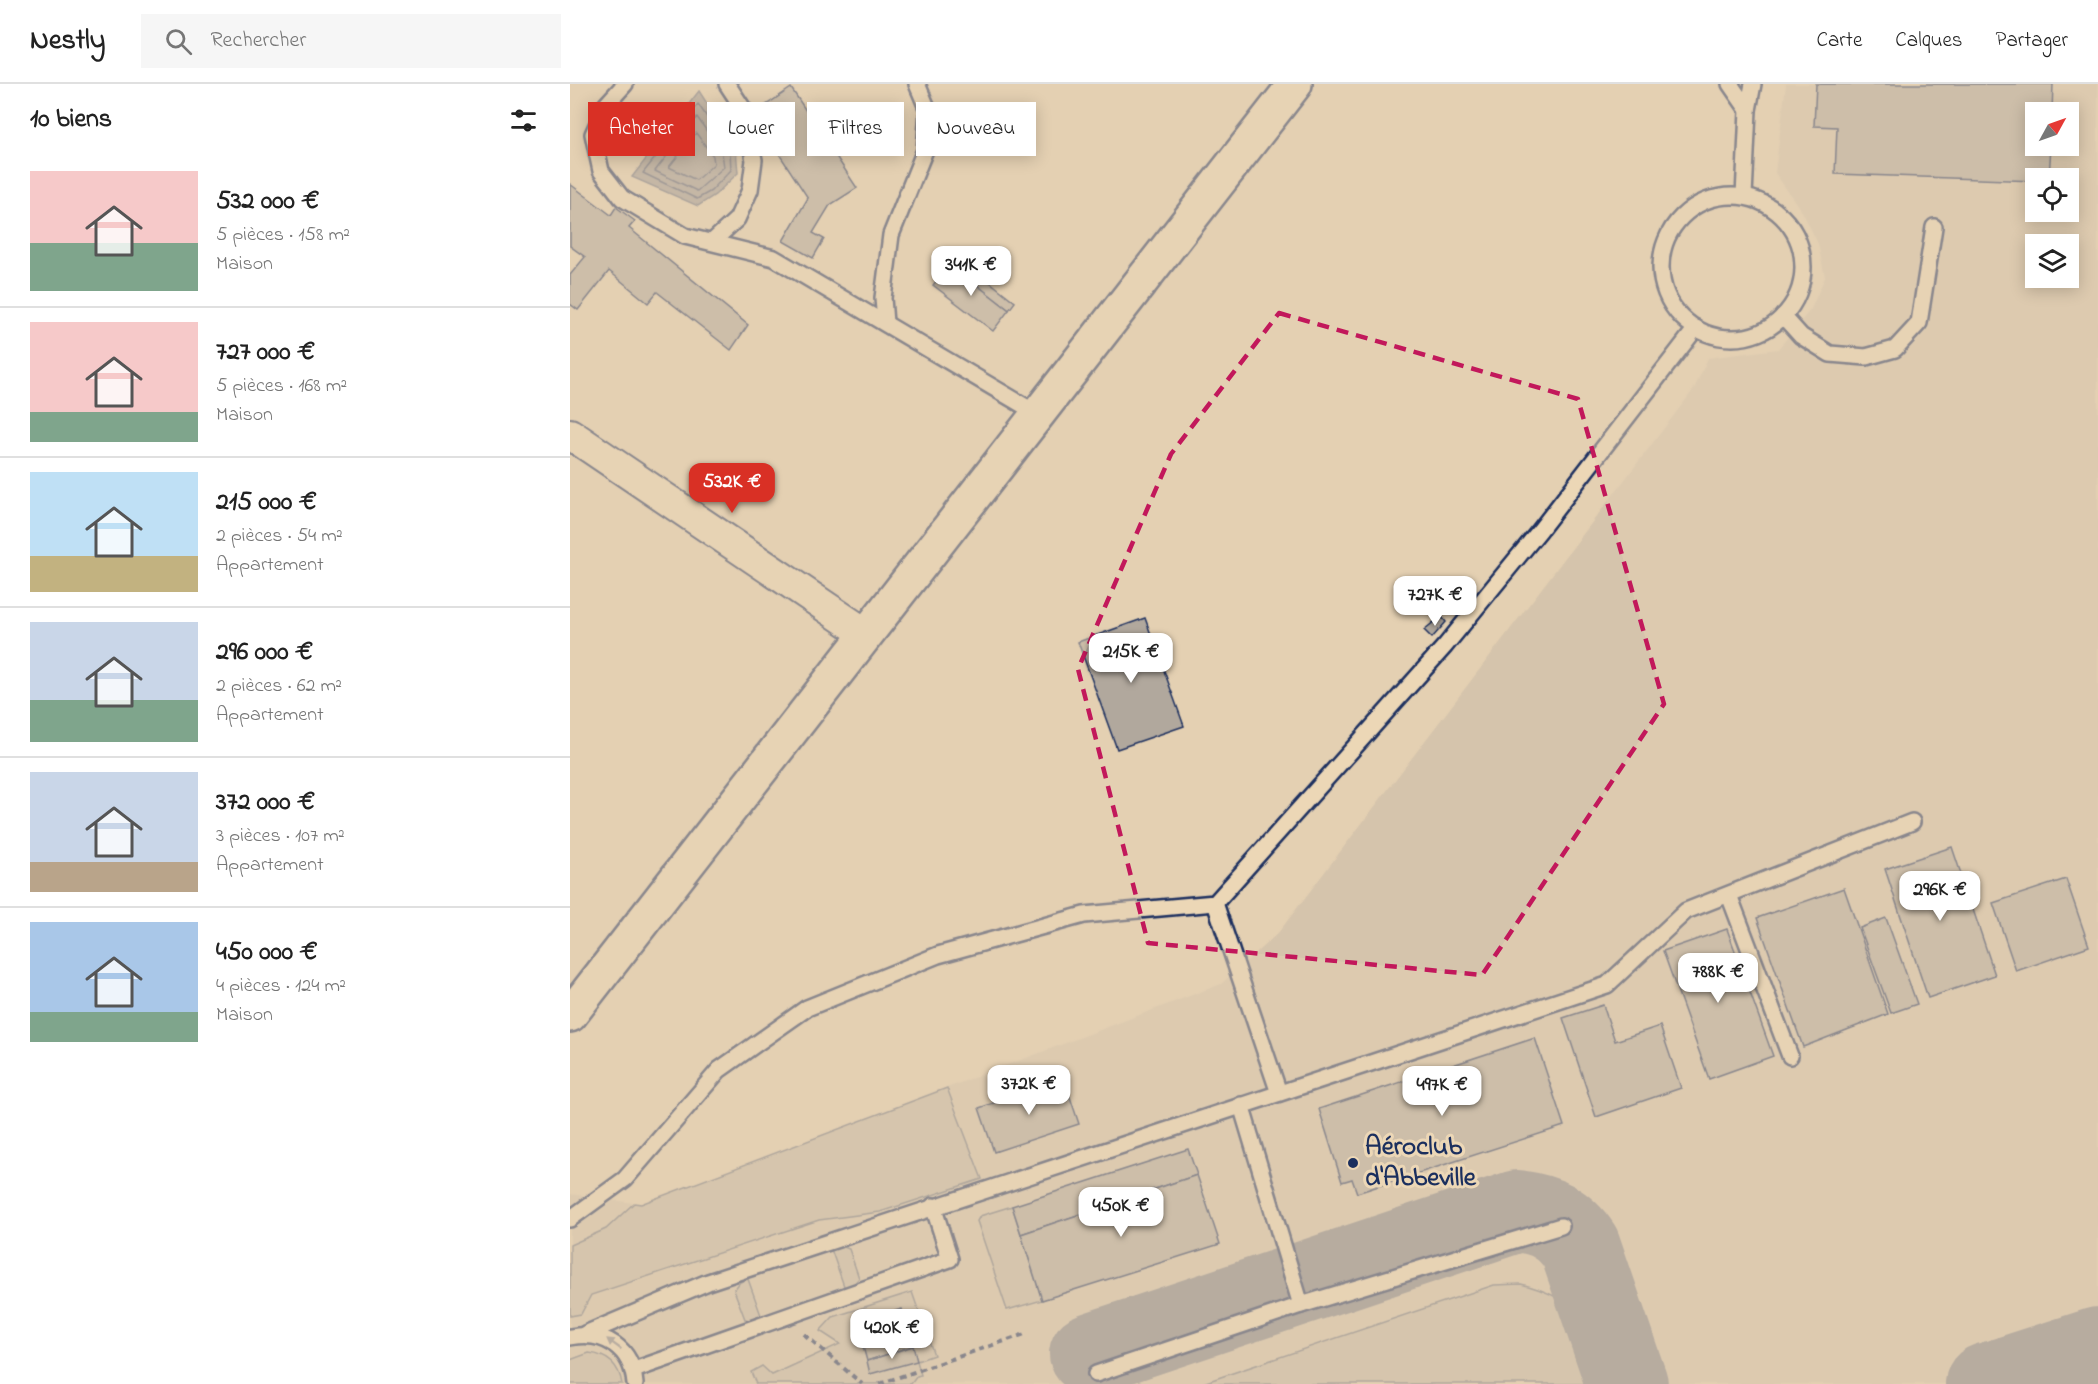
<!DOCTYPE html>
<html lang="fr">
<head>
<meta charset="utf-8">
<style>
  body { margin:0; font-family:"Indie Flower",sans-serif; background:#f6f6f6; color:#222; height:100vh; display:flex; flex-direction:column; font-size:22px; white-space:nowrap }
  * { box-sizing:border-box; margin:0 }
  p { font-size:20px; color:#767676 }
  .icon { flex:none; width:33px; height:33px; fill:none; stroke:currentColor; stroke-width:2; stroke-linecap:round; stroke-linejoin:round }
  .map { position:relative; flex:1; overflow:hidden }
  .side { display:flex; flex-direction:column; background:#fff; width:570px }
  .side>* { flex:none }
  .top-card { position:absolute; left:18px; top:18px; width:570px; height:54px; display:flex; gap:12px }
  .needle { width:39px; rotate:50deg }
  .buttons { position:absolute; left:1455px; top:18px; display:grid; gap:12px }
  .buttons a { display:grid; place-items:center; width:54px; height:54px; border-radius:0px; background:#fff; box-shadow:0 3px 15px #0003; font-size:30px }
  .price { position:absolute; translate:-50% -51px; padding:0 14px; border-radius:12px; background:#fff; color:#222; font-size:20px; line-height:39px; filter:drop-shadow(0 2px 3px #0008) }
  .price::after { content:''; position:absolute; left:50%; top:36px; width:18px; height:14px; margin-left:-9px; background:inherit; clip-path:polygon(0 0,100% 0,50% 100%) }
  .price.active { background:#d93025; color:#fff }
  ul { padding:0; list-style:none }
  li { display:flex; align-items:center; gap:18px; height:150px; padding:0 30px }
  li+li { border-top:2px solid #e0e0e0 }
  li span { display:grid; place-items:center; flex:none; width:168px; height:120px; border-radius:0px; color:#555 }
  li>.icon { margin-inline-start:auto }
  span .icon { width:72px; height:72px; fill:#fffc; stroke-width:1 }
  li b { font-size:26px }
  h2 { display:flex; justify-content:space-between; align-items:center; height:72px; padding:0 30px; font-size:26px }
  .chip { padding:0 21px; border-radius:0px; background:#fff; box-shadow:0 3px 15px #0003; font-size:21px; line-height:54px }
  .chip.active { background:#d93025; color:#fff }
  header { display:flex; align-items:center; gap:36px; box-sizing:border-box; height:84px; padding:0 30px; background:#fff; border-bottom:2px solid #e0e0e0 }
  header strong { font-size:28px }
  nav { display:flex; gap:33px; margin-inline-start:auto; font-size:21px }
  .search { width:420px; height:54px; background:#f6f6f6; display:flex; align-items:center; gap:15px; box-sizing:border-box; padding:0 21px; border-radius:0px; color:#767676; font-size:22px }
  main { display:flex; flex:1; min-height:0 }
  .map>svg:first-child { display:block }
  .built { fill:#d5c4ac; fill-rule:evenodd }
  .green { fill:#c6b9a6; stroke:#707482; stroke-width:1.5 }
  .water { fill:#9f9996; stroke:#6a6f80; stroke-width:1.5 }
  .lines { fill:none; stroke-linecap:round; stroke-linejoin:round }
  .shore { stroke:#505974; stroke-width:1.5 }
  .taxiway { stroke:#808088; stroke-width:82 }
  .building { fill:#b1a89d; stroke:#1b2f5e; stroke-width:1.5 }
  .service-casing { stroke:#1b2f5e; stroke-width:20 }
  .minor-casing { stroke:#1b2f5e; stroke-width:34 }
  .primary-casing { stroke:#1b2f5e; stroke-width:38 }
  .path { stroke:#1b2f5e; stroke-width:4; stroke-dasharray:6 4.5; stroke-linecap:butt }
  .service { stroke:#ecd7b6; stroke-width:15 }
  .minor { stroke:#ecd7b6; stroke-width:30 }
  .primary { stroke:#ecd7b6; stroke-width:33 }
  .oneway { fill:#84838a }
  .marked { fill:none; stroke:#c2185b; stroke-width:4.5; stroke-dasharray:12 8; stroke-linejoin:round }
  .poi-dot { fill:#1b2f5e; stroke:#ecd7b6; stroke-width:2 }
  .labels { text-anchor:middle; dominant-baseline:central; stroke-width:6; stroke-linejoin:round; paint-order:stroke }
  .poi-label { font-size:27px; font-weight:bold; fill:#1b2f5e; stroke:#ecd7b6; text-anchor:start }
</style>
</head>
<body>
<header>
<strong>Nestly</strong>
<div class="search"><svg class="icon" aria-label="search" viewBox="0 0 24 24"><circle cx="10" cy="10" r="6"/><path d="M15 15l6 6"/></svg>Rechercher</div>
<nav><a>Carte</a><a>Calques</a><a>Partager</a></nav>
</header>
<main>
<section class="side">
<h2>10 biens<svg class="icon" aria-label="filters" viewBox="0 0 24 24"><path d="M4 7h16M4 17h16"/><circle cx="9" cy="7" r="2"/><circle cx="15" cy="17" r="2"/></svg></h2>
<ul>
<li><span style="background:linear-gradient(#f6c9c9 60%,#7fa58c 0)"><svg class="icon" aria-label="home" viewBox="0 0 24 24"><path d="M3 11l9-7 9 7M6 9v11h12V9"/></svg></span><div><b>532 000 €</b><p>5 pièces · 158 m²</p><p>Maison</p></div></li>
<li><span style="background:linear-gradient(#f6c9c9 75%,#7fa58c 0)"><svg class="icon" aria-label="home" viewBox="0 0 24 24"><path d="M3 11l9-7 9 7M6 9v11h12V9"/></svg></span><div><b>727 000 €</b><p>5 pièces · 168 m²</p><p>Maison</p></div></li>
<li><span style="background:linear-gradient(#bfe0f5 70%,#c2b280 0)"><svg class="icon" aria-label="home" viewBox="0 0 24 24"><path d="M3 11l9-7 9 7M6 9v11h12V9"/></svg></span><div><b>215 000 €</b><p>2 pièces · 54 m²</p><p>Appartement</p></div></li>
<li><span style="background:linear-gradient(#c9d6e8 65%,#7fa58c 0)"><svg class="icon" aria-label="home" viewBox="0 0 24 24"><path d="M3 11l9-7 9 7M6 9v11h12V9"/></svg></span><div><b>296 000 €</b><p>2 pièces · 62 m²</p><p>Appartement</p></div></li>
<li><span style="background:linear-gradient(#c9d6e8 75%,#b9a48a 0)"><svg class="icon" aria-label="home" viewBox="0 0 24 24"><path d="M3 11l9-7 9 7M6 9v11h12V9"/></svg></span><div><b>372 000 €</b><p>3 pièces · 107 m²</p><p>Appartement</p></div></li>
<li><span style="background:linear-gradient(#a9c7e8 75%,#7fa58c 0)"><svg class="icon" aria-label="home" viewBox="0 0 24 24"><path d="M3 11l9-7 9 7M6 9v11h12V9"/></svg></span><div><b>450 000 €</b><p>4 pièces · 124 m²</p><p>Maison</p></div></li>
</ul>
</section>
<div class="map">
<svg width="1528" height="1300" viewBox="0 0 1528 1300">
  <rect width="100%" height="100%" fill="#e4d0b2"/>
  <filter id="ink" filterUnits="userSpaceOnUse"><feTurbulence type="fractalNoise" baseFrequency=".0167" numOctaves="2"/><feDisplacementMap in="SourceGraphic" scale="12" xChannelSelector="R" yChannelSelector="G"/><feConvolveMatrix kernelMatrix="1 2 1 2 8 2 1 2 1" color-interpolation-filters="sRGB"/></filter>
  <g filter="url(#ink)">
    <path class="built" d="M1216,0H1528V1300H0V1110L71,1120L651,900L708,849L1124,305L1138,274L1208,265L1241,225L1255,193L1248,160L1233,129L1205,89ZM1466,28H1498V62H1466ZM1466,94H1498V128H1466ZM1466,160H1498V194H1466Z"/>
    <g class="green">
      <path d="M377,1004L412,1095L310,1128L249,1136L21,1211L11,1230L0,1232V1161L36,1145L64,1119L71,1120Z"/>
      <path d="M442,1122L472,1216L437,1226L407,1137L410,1132Z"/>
      <path d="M271,1162L279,1165L289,1194L283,1201L275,1205L261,1165Z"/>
      <path d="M178,1195L192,1234L183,1237L175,1235L164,1206L170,1198Z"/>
      <path d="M951,1200C1015,1216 1018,1243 1039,1300H630L924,1201Z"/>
      <path d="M342,1208L364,1271L347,1277L351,1291L347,1292L341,1300H186L181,1288L192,1282L202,1291L270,1260L250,1247L263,1233Z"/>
      <path d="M19,1269C38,1271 49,1281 52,1300H0V1276Z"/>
      <path d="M1528,1285V1300H1484Z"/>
    </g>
    <path class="water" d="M129,7L166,65L168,89L145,111L128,122L62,93Z"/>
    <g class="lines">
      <g class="shore">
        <path d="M128,20L160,67L161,86L141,107L127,115L73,89Z"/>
        <path d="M127,33L152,69L154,83L127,107L85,87Z"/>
        <path d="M126,49L143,72L144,80L126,96L99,83Z"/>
      </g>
      <g class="taxiway">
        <path d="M520,1270L948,1127C976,1131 994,1139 1010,1163L1057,1300"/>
        <path d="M1416,1300L1528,1264"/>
      </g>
    </g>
    <g class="building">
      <path d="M1246,0H1483L1482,28H1466V62H1481L1479,94H1466V97L1265,90L1267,43L1244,42Z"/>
      <path d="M221,4L287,104L260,121L243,149L254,155L243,174L213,157L238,114L183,30Z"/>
      <path d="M0,100L41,131L46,123L65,137L59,144L178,241L161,266L87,208L78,219L39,187L8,226L0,220V191L15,173L0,162Z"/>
      <path d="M386,171L445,218L439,226L380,180Z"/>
      <path d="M380,180L439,226L423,247L363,201Z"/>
      <path d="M871,532L876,538L862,554L854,546Z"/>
      <path d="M575,534L614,642L547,665L508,558Z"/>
      <path d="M1382,763L1425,891L1358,914L1315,785Z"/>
      <path d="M1496,795L1519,862L1446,887L1423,819Z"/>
      <path d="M1274,804L1318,930L1233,963L1187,834Z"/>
      <path d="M1316,834L1347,920L1321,929L1290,844Z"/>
      <path d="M1157,845L1203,972L1139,995L1093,867Z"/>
      <path d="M1033,921L1045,957L1090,942L1111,1004L1026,1033L993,934Z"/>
      <path d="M965,954L994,1042L787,1109L782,1095L772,1098L749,1025Z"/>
      <path d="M494,995L509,1040L424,1068L409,1024Z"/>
      <path d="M618,1065L627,1091L451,1150L442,1122Z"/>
      <path d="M627,1091L650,1160L472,1216L451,1150Z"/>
      <path d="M332,1225L343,1262L297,1277L286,1238Z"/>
      <path d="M343,1262L347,1277L300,1290L297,1277Z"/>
    </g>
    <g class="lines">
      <g class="service-casing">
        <g id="service">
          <path d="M55,0L36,21L23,50L31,87L52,114L115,152L204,174L468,330"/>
          <path d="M1160,0L1178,26"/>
          <path d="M1174,112L1178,26L1183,0"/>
          <circle cx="1162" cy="183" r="71"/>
          <path d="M142,158L167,135L180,106L184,76L174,26L157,0"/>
          <path d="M1213,232L1231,252L1260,270L1296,273L1325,265L1349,239L1364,143"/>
          <path d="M315,239L313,214L321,151L355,66L358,26L347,0"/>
          <path d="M1159,811L1220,972"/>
          <path d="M645,819L709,1009"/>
          <path d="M0,1135L55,1095L149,986L237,924L368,871L514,831L645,819L875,562L970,446L1126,244"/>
          <path d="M731,1221L991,1142"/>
          <path d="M15,1250L138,1198L1037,901L1116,827L1342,738"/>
          <path d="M0,1253C35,1246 62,1264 65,1300"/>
          <path d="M64,1286L380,1175L363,1122"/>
          <path d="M526,1290L731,1221L671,1021"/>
        </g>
      </g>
      <g class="minor-casing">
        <path id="minor" d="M0,350L296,550"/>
      </g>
      <g class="primary-casing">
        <path id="primary" d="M0,931L725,0"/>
      </g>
      <g class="path">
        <path d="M234,1250L292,1300"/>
        <path d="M309,1300L455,1250"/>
      </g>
      <use href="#service" class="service"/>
      <use href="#minor" class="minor"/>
      <use href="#primary" class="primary"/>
    </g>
    <defs><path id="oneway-solid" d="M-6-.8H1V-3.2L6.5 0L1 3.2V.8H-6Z" transform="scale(1.5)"/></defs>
    <use class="oneway" href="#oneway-solid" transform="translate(44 1260) rotate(-144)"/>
  </g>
  <path d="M0 0H1528V1300H0ZM709,229L1008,315L1094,620L912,891L578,859L508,585L601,370Z" fill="#e4d0b2" fill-opacity=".55" fill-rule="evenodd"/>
  <path class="marked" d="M709,229L1008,315L1094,620L912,891L578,859L508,585L601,370Z"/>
  <circle class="poi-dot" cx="783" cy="1079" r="6"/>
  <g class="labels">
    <g class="poi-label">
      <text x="795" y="1063">Aéroclub<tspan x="795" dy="31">d'Abbeville</tspan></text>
    </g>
  </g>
</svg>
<div class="buttons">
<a><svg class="needle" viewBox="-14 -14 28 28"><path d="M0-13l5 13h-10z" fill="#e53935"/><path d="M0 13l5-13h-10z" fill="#767676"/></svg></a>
<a><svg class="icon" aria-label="locate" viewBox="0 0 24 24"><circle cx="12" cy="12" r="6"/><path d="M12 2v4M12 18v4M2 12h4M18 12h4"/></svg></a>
<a><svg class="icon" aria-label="layers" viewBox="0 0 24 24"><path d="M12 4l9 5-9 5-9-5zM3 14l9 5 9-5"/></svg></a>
</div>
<b class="price" style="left:401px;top:213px">341K €</b>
<b class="price active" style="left:162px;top:430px">532K €</b>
<b class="price" style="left:865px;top:543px">727K €</b>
<b class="price" style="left:561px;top:600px">215K €</b>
<b class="price" style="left:1370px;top:838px">296K €</b>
<b class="price" style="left:1148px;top:920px">788K €</b>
<b class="price" style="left:459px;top:1032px">372K €</b>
<b class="price" style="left:872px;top:1033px">497K €</b>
<b class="price" style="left:551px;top:1154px">450K €</b>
<b class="price" style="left:322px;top:1276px">420K €</b>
<div class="top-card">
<a class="chip active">Acheter</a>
<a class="chip">Louer</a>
<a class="chip">Filtres</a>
<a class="chip">Nouveau</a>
</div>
</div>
</main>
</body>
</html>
